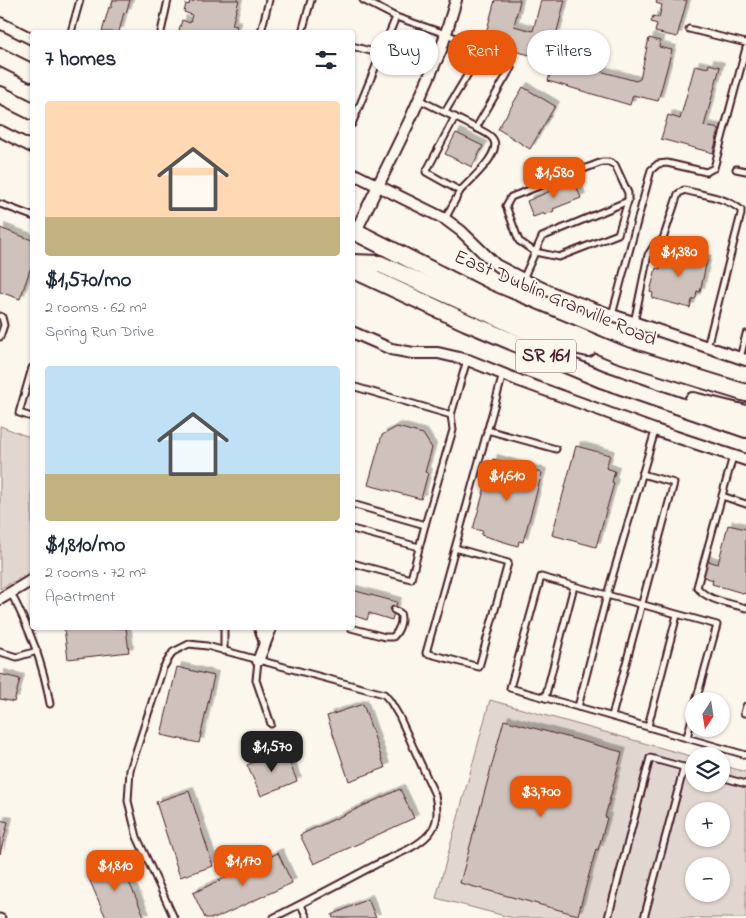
<!DOCTYPE html>
<html lang="en">
<head>
<meta charset="utf-8">
<style>
  body { margin:0; font-family:"Indie Flower",sans-serif; background:#f2f2f3; color:#1f2937; height:100vh; display:flex; flex-direction:column; font-size:19px; white-space:nowrap }
  * { box-sizing:border-box; margin:0 }
  p { font-size:16px; color:#747a83 }
  .icon { flex:none; width:28px; height:28px; fill:none; stroke:currentColor; stroke-width:2; stroke-linecap:round; stroke-linejoin:round }
  .map { position:relative; flex:1; overflow:hidden }
  .panel { position:absolute; left:30px; top:30px; width:325px; height:600px; display:flex; flex-direction:column; background:#fff; border-radius:5px; box-shadow:0 1px 4px #0004 }
  .panel>* { flex:none }
  .top-card { position:absolute; left:370px; top:30px; width:300px; height:45px; display:flex; gap:10px }
  .needle { width:32px; rotate:192deg }
  .buttons { position:absolute; left:685px; top:692px; display:grid; gap:10px }
  .buttons a { display:grid; place-items:center; width:45px; height:45px; border-radius:50%; background:#fff; box-shadow:0 1px 4px #0004; font-size:25px }
  .price { position:absolute; translate:-50% -42px; padding:0 11px; border-radius:10px; background:#ea580c; color:#fff; font-size:16px; line-height:32px; filter:drop-shadow(0 1px 2px #0008) }
  .price::after { content:''; position:absolute; left:50%; top:30px; width:15px; height:11px; margin-left:-8px; background:inherit; clip-path:polygon(0 0,100% 0,50% 100%) }
  .price.on { background:#222; color:#fff }
  ul { padding:0; list-style:none }
  li { display:grid; align-content:center; gap:10px; height:265px; padding:0 15px }
  li span { display:grid; place-items:center; height:155px; border-radius:5px; color:#555 }
  li>.icon { margin-inline-start:auto }
  span .icon { width:90px; height:90px; fill:#fffc; stroke-width:1 }
  li b { font-size:21px }
  h2 { display:flex; justify-content:space-between; align-items:center; height:60px; padding:0 15px; font-size:21px }
  .pill { padding:0 18px; border-radius:22px; background:#fff; box-shadow:0 1px 4px #0004; font-size:18px; line-height:45px }
  .pill.on { background:#ea580c; color:#fff }
  .map>svg:first-child { display:block }
  .green { fill:#e2d7d0; stroke:#967b7e; fill-rule:evenodd }
  .building { fill:#cfc2bc; stroke:#4a1f2b; filter:url(#shadow) }
  .lines { fill:none; stroke-linecap:round; stroke-linejoin:round }
  .lane-casing { stroke:#4a1f2b; stroke-width:9 }
  .street-casing { stroke:#4a1f2b; stroke-width:14 }
  .primary-casing { stroke:#4a1f2b; stroke-width:20 }
  .lane { stroke:#fbf7ec; stroke-width:5 }
  .street { stroke:#fbf7ec; stroke-width:10 }
  .primary { stroke:#fbf7ec; stroke-width:16 }
  .labels { text-anchor:middle; dominant-baseline:central; stroke-width:4; stroke-linejoin:round; paint-order:stroke }
  .shield { fill:#fbf7ec; stroke:#7f6065; stroke-width:1 }
  .shield-label { font-size:19px; font-weight:bold; fill:#4a1f2b }
  .street-label { font-size:20px; fill:#4a1f2b; stroke:#fbf7ec }
</style>
</head>
<body>
<div class="map">
<svg width="746" height="918" viewBox="0 0 746 918">
  <defs>
    <filter id="shadow"><feDropShadow dx="4.5" dy="-4.5" stdDeviation="0" flood-color="#0004"/></filter>
  </defs>
  <rect width="100%" height="100%" fill="#fbf7ec"/>
  <filter id="ink" filterUnits="userSpaceOnUse"><feTurbulence type="fractalNoise" baseFrequency=".02" numOctaves="2"/><feDisplacementMap in="SourceGraphic" scale="10" xChannelSelector="R" yChannelSelector="G"/><feConvolveMatrix kernelMatrix="1 2 1 2 8 2 1 2 1" color-interpolation-filters="sRGB"/></filter>
  <g filter="url(#ink)">
    <g class="green">
      <path d="M0,426L32,438V571L0,589Z"/>
      <path d="M490,700L694,757V784H721V765L746,772V918H513L436,898ZM694,811H721V839H694ZM694,866H721V894H694Z"/>
    </g>
    <g class="building">
      <path d="M113,0H130L126,13L124,12L119,32H102L109,7L111,8Z"/>
      <path d="M194,0H239L232,25L237,26L235,32H180L181,31L179,30L182,20L190,23L192,15L184,12L186,4L189,5L190,1L193,2Z"/>
      <path d="M495,0H520L514,26L533,31L541,0H565L556,35L544,32L538,57L510,50L513,40L486,33Z"/>
      <path d="M657,0H687L677,37L655,32L657,24L651,22L653,16L659,18L662,5L656,3Z"/>
      <path d="M649,38L660,41L659,47L672,50L658,101L633,95L630,105L548,81L558,44L583,51L578,65L636,81L640,79Z"/>
      <path d="M709,64L720,67L704,126L719,129L713,153L661,139L668,115L680,119L695,65L708,68Z"/>
      <path d="M523,87L555,106L530,149L498,129Z"/>
      <path d="M456,133L483,146L472,167L445,154Z"/>
      <path d="M574,181L581,198L553,209L554,211L544,215V213L533,217L527,201Z"/>
      <path d="M0,228L32,240V264L20,299L0,292Z"/>
      <path d="M672,249L689,253V251L694,253V255L707,260L700,292L697,291L696,298L692,300L690,308L652,298L653,293L650,292L656,268L660,269L665,250L671,252Z"/>
      <path d="M397,427L423,434L432,448L425,472L428,473L421,499L368,485L382,435Z"/>
      <path d="M576,446L610,455L606,468L615,471L612,482L614,483L596,547L552,535Z"/>
      <path d="M493,459L542,473L523,542L519,541L518,546L481,535L483,531L473,529Z"/>
      <path d="M728,525L746,529V594L712,584L713,580L701,576L705,560L718,564Z"/>
      <path d="M352,590L397,602L392,620L369,613L367,620L352,615Z"/>
      <path d="M64,628H126L129,652L68,659Z"/>
      <path d="M177,667L214,676L199,743L161,735Z"/>
      <path d="M0,674L20,679L14,702L0,699Z"/>
      <path d="M363,704L385,768L349,781L327,716Z"/>
      <path d="M504,720L622,752L605,817L607,818L598,850L596,849L578,915L460,883Z"/>
      <path d="M284,749L297,781L261,796L247,765Z"/>
      <path d="M400,789L414,818L314,864L300,835Z"/>
      <path d="M189,791L213,866L180,877L156,802Z"/>
      <path d="M0,820L8,822L0,854Z"/>
      <path d="M278,853L292,883L216,918H205L193,893Z"/>
      <path d="M119,860L145,918H106L87,874Z"/>
      <path d="M368,899L376,918H333L332,915Z"/>
    </g>
    <g class="lines">
      <g class="lane-casing">
        <g id="lane">
          <path d="M396,17L446,34L494,54L511,68L476,128L420,100"/>
          <path d="M689,29L746,43"/>
          <path d="M71,32L80,0"/>
          <path d="M161,32L168,0"/>
          <path d="M261,32L269,0"/>
          <path d="M302,32L311,0"/>
          <path d="M352,46L381,54"/>
          <path d="M445,112L474,64L480,48"/>
          <path d="M352,124L396,17L363,0"/>
          <path d="M602,162H609L615,165L628,193V201L618,234L559,257L535,252L519,241L506,206L511,197Z"/>
          <path d="M736,169L746,171"/>
          <path d="M460,191C469,181 503,153 493,139C490,134 482,131 476,128"/>
          <path d="M0,204L32,216"/>
          <path d="M445,219L460,191L426,172L455,117"/>
          <path d="M523,279L542,237L628,201"/>
          <path d="M612,315L651,170L658,164L667,163L706,172L714,168L746,48"/>
          <path d="M0,316L2,317L4,325L0,337"/>
          <path d="M634,323L648,255L654,246L663,239L678,194L684,190C702,195 726,197 741,210V214L707,347"/>
          <path d="M740,358L746,334"/>
          <path d="M32,368L19,413L32,417"/>
          <path d="M352,386L451,415L467,360"/>
          <path d="M487,430L556,449"/>
          <path d="M655,431L607,595L578,707L746,755"/>
          <path d="M733,456L722,496L746,504"/>
          <path d="M722,496L697,587C707,601 730,603 746,608"/>
          <path d="M352,504L425,525L453,430L451,415"/>
          <path d="M352,529L419,547"/>
          <path d="M455,548L508,563L479,667L426,653L503,374"/>
          <path d="M352,563L411,579L425,525"/>
          <path d="M11,593C30,630 43,663 50,704"/>
          <path d="M351,628L385,637H393C399,631 403,621 400,613L394,610"/>
          <path d="M224,651V628"/>
          <path d="M0,652L17,657L37,651"/>
          <path d="M258,661L256,680L271,724"/>
          <path d="M545,698L574,586"/>
          <path d="M746,706L744,713H746"/>
          <path d="M578,707L510,688L541,577L717,625L696,701"/>
          <path d="M612,716L674,483L642,474"/>
          <path d="M648,726L677,615"/>
          <path d="M687,737L694,711"/>
          <path d="M721,777L746,784"/>
          <path d="M301,905L307,918"/>
          <path d="M0,917L2,918"/>
          <path d="M174,918L137,837L128,801L130,770L163,668L173,652L189,644L207,646L384,694L390,701L399,716L435,795C438,809 439,824 428,835C415,849 392,856 375,865C341,883 308,901 273,918"/>
          <path d="M608,918L650,758L694,770"/>
          <path d="M644,918L684,767"/>
        </g>
      </g>
      <g class="street-casing">
        <g id="street">
          <path d="M0,23L32,39"/>
          <path d="M0,131L32,147"/>
          <path d="M352,173L445,219L461,231L496,265L523,279L560,296L612,315L746,360"/>
          <path d="M354,235L409,122L441,50L456,0"/>
          <path d="M352,332L391,349L413,353H438L468,360L520,381L655,430L746,460"/>
          <path d="M0,599L32,580"/>
          <path d="M260,628L265,643"/>
          <path d="M258,661L271,628"/>
        </g>
      </g>
      <g class="primary-casing">
        <g id="primary">
          <path d="M0,57L32,73"/>
          <path d="M0,95L32,111"/>
          <path d="M352,230L486,298L620,354L746,393"/>
          <path d="M352,263L380,264L543,338L588,348"/>
          <path d="M352,269L466,322L601,379L746,429"/>
          <path d="M693,401L746,414"/>
        </g>
      </g>
      <use href="#lane" class="lane"/>
      <use href="#street" class="street"/>
      <use href="#primary" class="primary"/>
    </g>
  </g>
  <g class="labels">
    <rect class="shield" x="516" y="339.5" width="60" height="33" rx="4"/>
    <g class="shield-label">
      <text x="546" y="356">SR 161</text>
    </g>
    <g class="street-label">
      <text transform="translate(555 299) rotate(23)">East Dublin Granville Road</text>
    </g>
  </g>
</svg>
<div class="buttons">
<a><svg class="needle" viewBox="-14 -14 28 28"><path d="M0-13l5 13h-10z" fill="#e53935"/><path d="M0 13l5-13h-10z" fill="#747a83"/></svg></a>
<a><svg class="icon" aria-label="layers" viewBox="0 0 24 24"><path d="M12 4l9 5-9 5-9-5zM3 14l9 5 9-5"/></svg></a>
<a>+</a>
<a>−</a>
</div>
<b class="price" style="left:554px;top:199px">$1,580</b>
<b class="price" style="left:679px;top:278px">$1,380</b>
<b class="price" style="left:507px;top:502px">$1,610</b>
<b class="price on" style="left:272px;top:773px">$1,570</b>
<b class="price" style="left:541px;top:818px">$3,700</b>
<b class="price" style="left:243px;top:887px">$1,170</b>
<b class="price" style="left:115px;top:892px">$1,810</b>
<div class="top-card">
<a class="pill">Buy</a>
<a class="pill on">Rent</a>
<a class="pill">Filters</a>
</div>
<section class="panel">
<h2>7 homes<svg class="icon" aria-label="filters" viewBox="0 0 24 24"><path d="M4 7h16M4 17h16"/><circle cx="9" cy="7" r="2"/><circle cx="15" cy="17" r="2"/></svg></h2>
<ul>
<li><span style="background:linear-gradient(#ffd9b3 75%,#c2b280 0)"><svg class="icon" aria-label="home" viewBox="0 0 24 24"><path d="M3 11l9-7 9 7M6 9v11h12V9"/></svg></span><div><b>$1,570/mo</b><p>2 rooms · 62 m²</p><p>Spring Run Drive</p></div></li>
<li><span style="background:linear-gradient(#bfe0f5 70%,#c2b280 0)"><svg class="icon" aria-label="home" viewBox="0 0 24 24"><path d="M3 11l9-7 9 7M6 9v11h12V9"/></svg></span><div><b>$1,810/mo</b><p>2 rooms · 72 m²</p><p>Apartment</p></div></li>
</ul>
</section>
</div>
</body>
</html>
